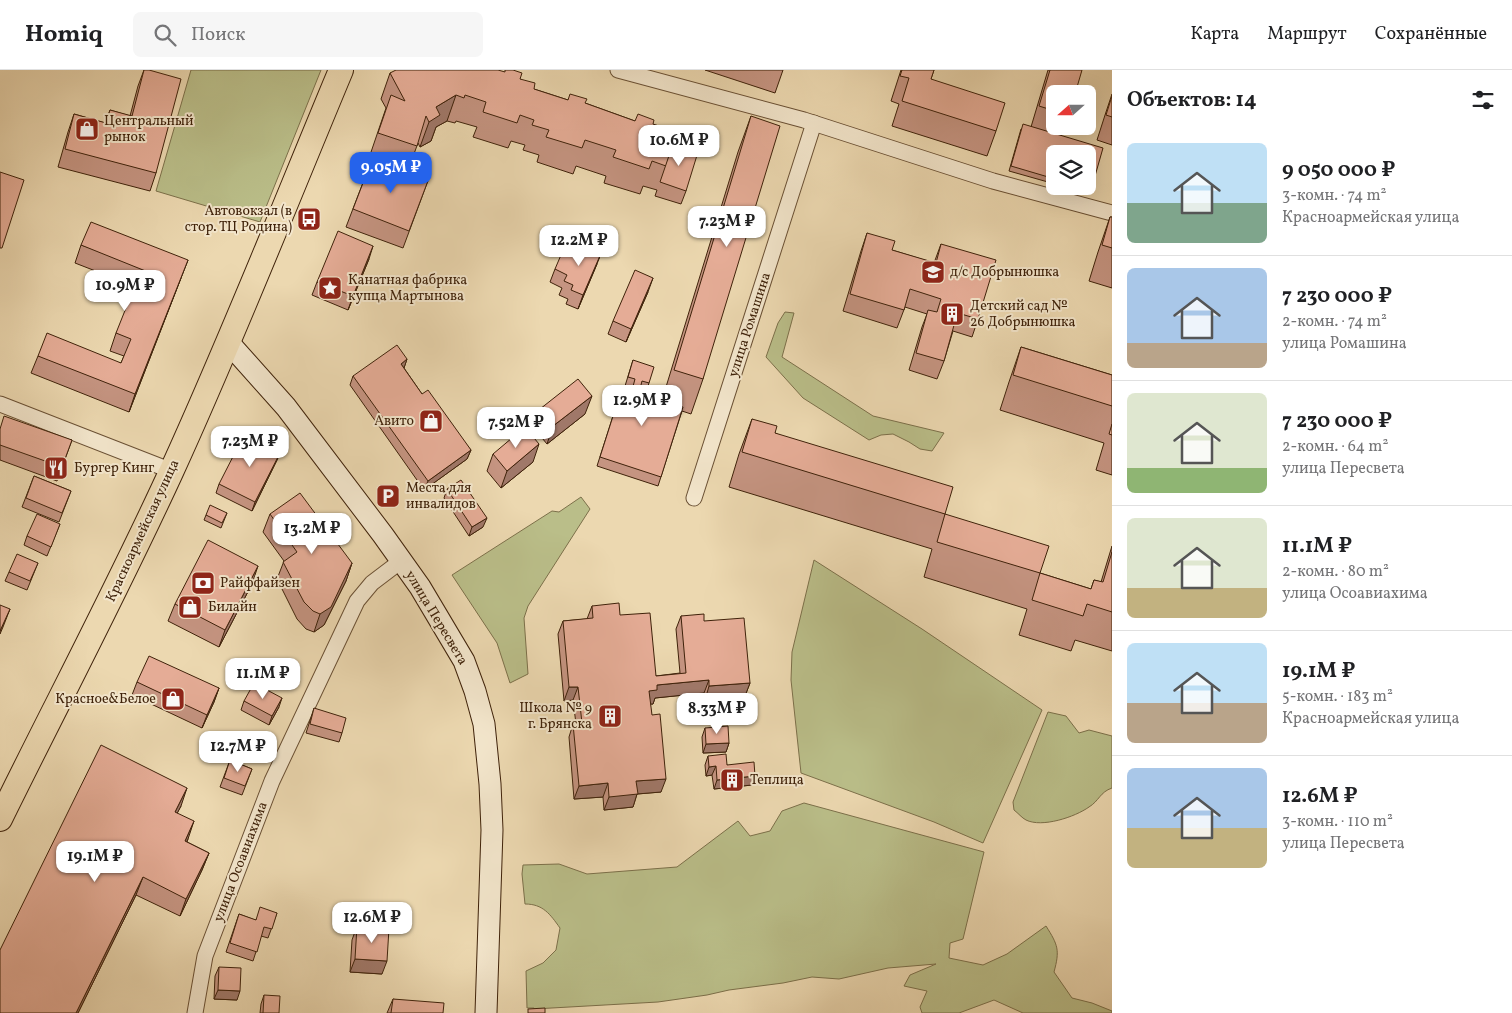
<!DOCTYPE html>
<html lang="ru">
<head>
<meta charset="utf-8">
<style>
  body { margin:0; font-family:Vollkorn,serif; background:#f6f6f6; color:#202124; height:100vh; display:flex; flex-direction:column; font-size:19px; white-space:nowrap }
  * { box-sizing:border-box; margin:0 }
  p { font-size:16px; color:#757577 }
  .icon { flex:none; width:28px; height:28px; fill:none; stroke:currentColor; stroke-width:2; stroke-linecap:round; stroke-linejoin:round }
  .map { position:relative; flex:1; overflow:hidden }
  .side { display:flex; flex-direction:column; background:#fff; width:400px }
  .side>* { flex:none }
  .needle { width:32px; rotate:249deg }
  .tools { position:absolute; left:1046px; top:15px; display:grid; gap:10px }
  .tools a { display:grid; place-items:center; width:50px; height:50px; border-radius:8px; background:#fff; box-shadow:0 5px 20px #0002; font-size:25px }
  .price { position:absolute; translate:-50% -42px; padding:0 11px; border-radius:10px; background:#fff; color:#222; font-size:16px; line-height:32px; filter:drop-shadow(0 1px 2px #0008) }
  .price::after { content:''; position:absolute; left:50%; top:30px; width:15px; height:11px; margin-left:-8px; background:inherit; clip-path:polygon(0 0,100% 0,50% 100%) }
  .price.current { background:#2563eb; color:#fff }
  ul { padding:0; list-style:none }
  li { display:flex; align-items:center; gap:15px; height:125px; padding:0 15px }
  li+li { border-top:1px solid #e0e0e0 }
  li span { display:grid; place-items:center; flex:none; width:140px; height:100px; border-radius:8px; color:#555 }
  li>.icon { margin-inline-start:auto }
  span .icon { width:60px; height:60px; fill:#fffc; stroke-width:1 }
  li b { font-size:21px }
  h2 { display:flex; justify-content:space-between; align-items:center; height:60px; padding:0 15px; font-size:21px }
  header { display:flex; align-items:center; gap:30px; box-sizing:border-box; height:70px; padding:0 25px; background:#fff; border-bottom:1px solid #e0e0e0 }
  header strong { font-size:24px }
  nav { display:flex; gap:28px; margin-inline-start:auto; font-size:18px }
  .search { width:350px; height:45px; background:#f6f6f6; display:flex; align-items:center; gap:12px; box-sizing:border-box; padding:0 18px; border-radius:8px; color:#757577; font-size:19px }
  main { display:flex; flex:1; min-height:0 }
  .map>svg:first-child { display:block }
  .green { fill:#babe89; stroke:#7c704a }
  .lines { fill:none; stroke-linecap:round; stroke-linejoin:round }
  .minor-casing { stroke:#6a5034; stroke-width:17 }
  .secondary-casing { stroke:#3f220a; stroke-width:23 }
  .primary-casing { stroke:#3f220a; stroke-width:26 }
  .minor { stroke:#f3e6cc; stroke-width:15 }
  .secondary { stroke:#f3e6cc; stroke-width:21 }
  .primary { stroke:#ecd8b0; stroke-width:24 }
  .wall { fill:#c59481; stroke:#3f220a }
  .shaded-wall { fill:#a07869; stroke:#3f220a }
  .building { fill:#e5ac96; stroke:#3f220a }
  .labels { text-anchor:middle; dominant-baseline:central; stroke-width:4; stroke-linejoin:round; paint-order:stroke }
  .poi-label { font-size:14px; fill:#3f220a; stroke:#f3e6cc; text-anchor:start }
  .street-label { font-size:14px; fill:#3f220a; stroke:#f3e6cc }
</style>
</head>
<body>
<header>
<strong>Homiq</strong>
<div class="search"><svg class="icon" aria-label="search" viewBox="0 0 24 24"><circle cx="10" cy="10" r="6"/><path d="M15 15l6 6"/></svg>Поиск</div>
<nav><a>Карта</a><a>Маршрут</a><a>Сохранённые</a></nav>
</header>
<main>
<div class="map">
<svg width="1112" height="943" viewBox="0 0 1112 943">
  <rect width="100%" height="100%" fill="#ecd8b0"/>
  <filter id="stains"><feTurbulence type="fractalNoise" baseFrequency=".004" numOctaves="4"/><feColorMatrix values="0 0 0 0 .2 0 0 0 0 .09 0 0 0 0 .02 0 0 0 .5 -.17"/></filter>
  <radialGradient id="worn" r=".72"><stop offset=".6" stop-color="#630" stop-opacity="0"/><stop offset="1" stop-color="#630" stop-opacity=".3"/></radialGradient>
  <g class="green">
    <path d="M191,0H321L260,152L156,121Z"/>
    <path d="M785,242L794,243L782,287L873,346L944,363L932,381L920,379L909,372L893,364L881,365L869,370L803,328L766,287L778,253Z"/>
    <path d="M581,427L590,439L528,536L524,548L528,604L510,613L497,573L452,505L552,441L559,442Z"/>
    <path d="M814,490L922,559L1042,640L983,773L934,752L801,703L791,610L792,582Z"/>
    <path d="M1048,642L1066,646L1079,663L1089,660L1112,666V718C1100,722 1099,731 1089,737C1075,747 1042,758 1026,750C1022,748 1018,743 1014,740L1013,732Z"/>
    <path d="M804,733L984,782L963,869L950,873L949,888L983,895L1007,884L1046,856C1058,875 1060,880 1054,902L1072,928L1092,933L1112,941V943H1023L994,930L959,943H922L920,937L927,921L904,916L910,905L936,894L888,898L839,909L812,907L783,913L729,920L707,925L658,932L534,939V938H527L526,901L543,893L556,880L560,858C550,844 543,834 525,834L522,804L523,795L559,794L587,804L677,797L738,751L750,766L770,761L782,741Z"/>
  </g>
  <g class="lines">
    <g class="minor-casing">
      <g id="minor">
        <path d="M618,0L804,50L993,111L1112,143"/>
        <path d="M0,334L172,401"/>
        <path d="M694,428L814,53"/>
        <path d="M195,943L205,886L272,711L357,531L372,513L401,491"/>
      </g>
    </g>
    <g class="secondary-casing">
      <path id="secondary" d="M228,272L286,337L383,465L420,517L464,591L475,621L484,654L490,714L492,760L486,943"/>
    </g>
    <g class="primary-casing">
      <path id="primary" d="M0,749C57,633 118,518 172,400C232,269 285,134 341,0"/>
    </g>
    <use href="#minor" class="minor"/>
    <use href="#secondary" class="secondary"/>
    <use href="#primary" class="primary"/>
  </g>
  <g class="wall">
    <path d="M144,0L156,103L150,121L58,97L68,62L74,44L105,53L110,40L130,46L138,16Z"/>
    <path d="M705,0H783L775,23Z"/>
    <path d="M901,0H934L931,9L996,61L987,86L892,56L899,34L891,31Z"/>
    <path d="M1048,0H1082L1055,24V56H1065L1061,66L1091,120L1089,124L1062,116H1088L1055,84V114L1009,101L1021,59L1031,57Z"/>
    <path d="M390,3L520,9L534,19L568,30L585,33L635,51L653,54L673,74L686,121L681,134L655,126L657,120L643,116L640,124L604,113L606,106L576,96L573,104L537,92L539,85L523,80L525,75L511,71L508,78L473,67L477,57L456,51L455,53L447,51L436,57L431,71L420,77L418,73L408,100L429,108L403,178L346,157L372,89L369,88L386,38L381,29Z"/>
    <path d="M1112,24V75L1097,70L1106,42Z"/>
    <path d="M751,46L703,309L691,344L682,341L658,416L597,396L621,321L630,324L632,318L625,316L633,290L649,313L646,322L640,320L639,323L662,330L738,82Z"/>
    <path d="M1110,147H1112V218L1089,211L1098,182Z"/>
    <path d="M867,163L892,180L934,193L941,174L978,249L972,267L953,261L944,291L937,309L909,300L922,257L927,244L905,237L897,258L843,241L861,181Z"/>
    <path d="M81,175L181,208L129,342L31,303L38,286L121,293L124,286L110,281L116,263L144,228L147,221L75,193Z"/>
    <path d="M369,189L348,240L312,225L317,212Z"/>
    <path d="M597,194L578,239L566,234L568,229L559,225L562,218L550,212L555,199Z"/>
    <path d="M648,222L626,272L608,264L613,251Z"/>
    <path d="M1021,277L1112,305V405L1096,400L1104,373L1000,340L1009,312Z"/>
    <path d="M407,289L404,298L422,324L471,380L467,389L424,420L350,315L353,306Z"/>
    <path d="M540,339L585,344L547,374L533,357Z"/>
    <path d="M752,349L775,363L945,444L1040,503L1091,519L1094,510L1101,512L1112,476V581L1075,570L1071,581L1019,565L1027,539L924,507L932,479L729,417L739,384Z"/>
    <path d="M0,359L72,370L57,411L0,390Z"/>
    <path d="M281,381L277,390L252,441L216,423L219,414Z"/>
    <path d="M493,384L533,392L501,418L487,401Z"/>
    <path d="M34,406L71,421L59,452L22,437Z"/>
    <path d="M447,419L483,457L469,466L444,428Z"/>
    <path d="M227,443L221,458L204,450L206,445Z"/>
    <path d="M270,444L352,493L346,511L324,555L314,562L306,559L297,549L277,509L284,491L263,462Z"/>
    <path d="M60,454L47,486L24,475L27,466Z"/>
    <path d="M38,493L27,520L5,511L9,502Z"/>
    <path d="M252,514L219,577L168,551L175,534Z"/>
    <path d="M592,536L620,545L656,606L680,603L676,559L681,546L704,551L750,613L745,626L705,630L704,623L655,628L653,634H650L661,722L637,724L633,737L604,740L603,727L574,729L569,667L573,654H576L573,630L564,631L558,564L563,551L587,549Z"/>
    <path d="M137,612L219,618L214,632L202,658L132,625Z"/>
    <path d="M244,631L279,637L269,655L241,640Z"/>
    <path d="M314,638L342,663L339,672L306,663Z"/>
    <path d="M705,658L729,673L726,682L703,683L702,667Z"/>
    <path d="M708,686L727,695L755,706L752,715L714,719L712,705L706,706L705,695Z"/>
    <path d="M230,690L252,699L242,725L220,717Z"/>
    <path d="M181,736L177,743L188,769L187,772L209,783L202,800L180,846L136,825L78,943H0Z"/>
    <path d="M277,843L268,868L261,866L253,891L226,882L239,844L255,850Z"/>
    <path d="M357,856L382,904L350,902L352,870Z"/>
    <path d="M219,897L237,930L214,929L215,906Z"/>
    <path d="M264,925L279,943H260L261,934Z"/>
    <path d="M393,929L443,943H387Z"/>
  </g>
  <g class="shaded-wall">
    <path d="M456,25L447,51L436,57L431,71L420,77L429,52L436,37Z"/>
    <path d="M373,176L369,189L348,240L353,226Z"/>
    <path d="M602,181L597,194L578,239L583,225Z"/>
    <path d="M188,190L181,208L129,342L135,324Z"/>
    <path d="M653,208L648,222L626,272L631,259Z"/>
    <path d="M407,289L404,298L401,294Z"/>
    <path d="M592,326L585,344L547,374L553,356Z"/>
    <path d="M539,374L533,392L501,418L507,401Z"/>
    <path d="M471,380L467,389L424,420L428,411Z"/>
    <path d="M281,381L277,390L252,441L255,432Z"/>
    <path d="M487,448L483,457L469,466L472,457Z"/>
    <path d="M352,493L346,511L324,555L314,562L320,544Z"/>
    <path d="M258,496L252,514L219,577L225,560Z"/>
    <path d="M10,539L3,557L0,564V561Z"/>
    <path d="M709,610L704,623L655,628L653,634H644L649,621L657,615Z"/>
    <path d="M750,613L745,626L705,630L709,616Z"/>
    <path d="M569,617H578L573,630L564,631Z"/>
    <path d="M219,618L214,632L202,658L207,645Z"/>
    <path d="M282,628L279,637L269,655L272,646Z"/>
    <path d="M729,673L726,682L703,683L706,674Z"/>
    <path d="M716,696L712,705L706,706L709,697Z"/>
    <path d="M755,706L752,715L714,719L717,710Z"/>
    <path d="M666,709L661,722L637,724L633,737L604,740L609,727L636,711Z"/>
    <path d="M608,713L603,727L574,729L579,716Z"/>
    <path d="M187,718L181,736L169,759L175,742Z"/>
    <path d="M194,751L188,769L178,788L185,771Z"/>
    <path d="M209,783L202,800L180,846L186,829Z"/>
    <path d="M143,807L136,825L78,943H76Z"/>
    <path d="M355,889L387,891L382,904L350,902Z"/>
    <path d="M218,920L240,921L237,930L214,929Z"/>
  </g>
  <g class="building">
    <path d="M144,0H149L181,9L156,103L65,79L74,44L106,53L110,40L132,46Z"/>
    <path d="M396,0H498L505,2V0H513L522,3L520,9L535,13L534,19L568,30L570,24L587,29L585,33L635,51L638,44L654,50L653,54L677,62L666,96L652,91L649,99L613,87L616,80L585,70L582,78L546,67L549,60L532,55L534,50L520,45L517,53L483,42L486,32L465,25L464,28L456,25L436,37L440,45L429,52L426,46L417,76L378,63L391,25L405,31L390,3Z"/>
    <path d="M902,0H934L931,9L1005,33L996,61L902,31L909,8L900,6Z"/>
    <path d="M1050,0H1082L1075,24H1055V41L1039,36Z"/>
    <path d="M1112,26V47L1106,45Z"/>
    <path d="M751,46L780,56L703,309L674,300Z"/>
    <path d="M1023,54L1103,78L1091,120L1080,116H1088V84H1055V109L1011,96Z"/>
    <path d="M673,74L698,82L686,121L660,112Z"/>
    <path d="M373,87L429,108L409,161L353,139Z"/>
    <path d="M0,102L24,110L2,178H0Z"/>
    <path d="M1110,147H1112V178L1102,175Z"/>
    <path d="M91,152L188,190L135,324L38,286L47,263L121,293L131,269L116,263L132,223L144,228L153,204L81,175Z"/>
    <path d="M338,161L373,176L353,226L317,212Z"/>
    <path d="M867,163L895,171L892,180L936,193L941,174L996,190L978,249L951,241L949,246L956,248L944,291L916,283L928,240L937,242L941,229L910,219L904,240L850,224Z"/>
    <path d="M583,173L602,181L583,225L571,220L573,215L564,211L567,205L555,199L564,178L578,184Z"/>
    <path d="M635,200L653,208L631,259L613,251Z"/>
    <path d="M397,275L407,289L401,294L422,324L428,320L471,380L428,411L353,306Z"/>
    <path d="M1021,277L1112,305V336L1013,305Z"/>
    <path d="M633,290L654,297L649,313L642,311L639,323L683,337L661,407L600,387L621,321L631,324L635,309L628,307Z"/>
    <path d="M578,309L592,326L553,356L540,339Z"/>
    <path d="M4,346L72,370L62,397L0,375V359Z"/>
    <path d="M752,349L777,356L775,363L953,417L945,444L742,382Z"/>
    <path d="M1112,354V365L1109,364Z"/>
    <path d="M525,357L539,374L507,401L493,384Z"/>
    <path d="M245,363L281,381L255,432L219,414Z"/>
    <path d="M34,406L71,421L62,443L26,428Z"/>
    <path d="M461,410L487,448L472,457L447,419Z"/>
    <path d="M300,423L352,493L331,537L320,544L313,541L304,532L283,492L297,482L270,444Z"/>
    <path d="M210,435L227,443L222,453L206,445Z"/>
    <path d="M37,444L60,454L51,477L27,466Z"/>
    <path d="M945,444L1049,476L1040,503L937,472Z"/>
    <path d="M208,470L258,496L225,560L175,534Z"/>
    <path d="M1112,482V542L1087,534L1083,546L1032,530L1040,503L1091,519L1094,510L1103,512Z"/>
    <path d="M17,484L38,493L30,511L9,502Z"/>
    <path d="M619,533L620,545L650,543L656,606L686,603L681,546L704,544V551L744,548L750,613L709,616V610L657,615V620L649,621L652,645L660,644L666,709L636,711L638,724L609,727L608,713L579,716L573,654L582,653L578,617H569L563,551L593,548L592,536Z"/>
    <path d="M0,535L10,539L0,561Z"/>
    <path d="M149,586L219,618L207,645L137,612Z"/>
    <path d="M254,613L282,628L272,646L244,631Z"/>
    <path d="M314,638L346,648L342,663L310,654Z"/>
    <path d="M728,656L729,673L706,674L705,658Z"/>
    <path d="M101,675L187,718L175,742L194,751L185,771L209,783L186,829L143,807L76,943H0V880Z"/>
    <path d="M726,684L727,695L754,692L755,706L717,710L716,696L709,697L708,686Z"/>
    <path d="M230,690L252,699L245,716L224,708Z"/>
    <path d="M260,837L277,843L272,859L264,857L257,882L230,873L239,844L256,850Z"/>
    <path d="M357,856L389,858L387,891L355,889Z"/>
    <path d="M219,897L241,898L240,921L218,920Z"/>
    <path d="M264,925L280,926L279,943H263Z"/>
    <path d="M393,929L444,933L443,943H391Z"/>
    <path d="M545,938V943H528V939Z"/>
  </g>
  <defs>
    <g id="shop-square" transform="scale(1.25)"><rect x="-9" y="-9" width="18" height="18" rx="4" fill="#8f2418" stroke="#f3e6cc"/><path d="M-5-2.5h2.3a2.7 3.5 0 0 1 5.4 0H5L5.5 6h-11ZM-1.5-2.5h3a1.5 2.3 0 0 0-3 0Z" fill="#fff"/></g>
    <g id="bus-square" transform="scale(1.25)"><rect x="-9" y="-9" width="18" height="18" rx="4" fill="#8f2418" stroke="#f3e6cc"/><path d="M-5-6H5V4H4V6H2V4H-2V6H-4V4H-5ZM-3.5-4V0h7V-4ZM-3.5 1.2v1.5H-2V1.2ZM2 1.2v1.5H3.5V1.2Z" fill="#fff"/></g>
    <g id="school-square" transform="scale(1.25)"><rect x="-9" y="-9" width="18" height="18" rx="4" fill="#8f2418" stroke="#f3e6cc"/><path d="M0-5L7-2L0 1L-7-2ZM-4 1L0 2.5L4 1V4Q0 6-4 4Z" fill="#fff"/></g>
    <g id="sight-square" transform="scale(1.25)"><rect x="-9" y="-9" width="18" height="18" rx="4" fill="#8f2418" stroke="#f3e6cc"/><path d="M0-6L1.8-2.2L6-1.7L2.9 1.2L3.7 5.4L0 3.3L-3.7 5.4L-2.9 1.2L-6-1.7L-1.8-2.2Z" fill="#fff"/></g>
    <g id="building-square" transform="scale(1.25)"><rect x="-9" y="-9" width="18" height="18" rx="4" fill="#8f2418" stroke="#f3e6cc"/><path d="M-4-6H4V6H1V3H-1V6H-4ZM-2.5-4.3h1.7v1.8h-1.7ZM.8-4.3h1.7v1.8H.8ZM-2.5-1h1.7V.8h-1.7ZM.8-1h1.7V.8H.8Z" fill="#fff"/></g>
    <g id="restaurant-square" transform="scale(1.25)"><rect x="-9" y="-9" width="18" height="18" rx="4" fill="#8f2418" stroke="#f3e6cc"/><path d="M-5-6h1v4h1v-4h1v4h1v-4h1v5L-1.5 .5V6h-2V.5L-5-1ZM5-6V6H3V1.5H1.5Q1.5-4 5-6Z" fill="#fff"/></g>
    <g id="parking-square" transform="scale(1.25)"><rect x="-9" y="-9" width="18" height="18" rx="4" fill="#8f2418" stroke="#f3e6cc"/><path d="M-3.5-5.5H1a3.5 3.5 0 0 1 0 7H-1V5.5H-3.5ZM-1-3.4V-.6H.8a1.4 1.4 0 0 0 0-2.8Z" fill="#fff"/></g>
    <g id="bank-square" transform="scale(1.25)"><rect x="-9" y="-9" width="18" height="18" rx="4" fill="#8f2418" stroke="#f3e6cc"/><path d="M-6-4H6V4H-6ZM0-2.3a2.3 2.3 0 1 0 0 4.6a2.3 2.3 0 1 0 0-4.6Z" fill="#fff"/></g>
  </defs>
  <g fill-rule="evenodd">
    <use href="#shop-square" x="87" y="59"/>
    <use href="#bus-square" x="309" y="149"/>
    <use href="#school-square" x="933" y="202"/>
    <use href="#sight-square" x="330" y="218"/>
    <use href="#building-square" x="952" y="244"/>
    <use href="#shop-square" x="431" y="351"/>
    <use href="#restaurant-square" x="56" y="398"/>
    <use href="#parking-square" x="388" y="426"/>
    <use href="#bank-square" x="203" y="513"/>
    <use href="#shop-square" x="190" y="537"/>
    <use href="#shop-square" x="173" y="629"/>
    <use href="#building-square" x="610" y="646"/>
    <use href="#building-square" x="732" y="710"/>
  </g>
  <g class="labels">
    <g class="poi-label">
      <text x="104" y="51">Центральный<tspan x="104" dy="16">рынок</tspan></text>
      <text x="292" y="141" text-anchor="end">Автовокзал (в<tspan x="292" dy="16">стор. ТЦ Родина)</tspan></text>
      <text x="950" y="202">д/с Добрынюшка</text>
      <text x="348" y="210">Канатная фабрика<tspan x="348" dy="16">купца Мартынова</tspan></text>
      <text x="970" y="236">Детский сад №<tspan x="970" dy="16">26 Добрынюшка</tspan></text>
      <text x="414" y="351" text-anchor="end">Авито</text>
      <text x="74" y="398">Бургер Кинг</text>
      <text x="406" y="418">Места для<tspan x="406" dy="16">инвалидов</tspan></text>
      <text x="220" y="513">Райффайзен</text>
      <text x="208" y="537">Билайн</text>
      <text x="156" y="629" text-anchor="end">Красное&amp;Белое</text>
      <text x="592" y="638" text-anchor="end">Школа № 9<tspan x="592" dy="16">г. Брянска</tspan></text>
      <text x="750" y="710">Теплица</text>
    </g>
    <g class="street-label">
      <text transform="translate(750 255) rotate(-72)">улица Ромашина</text>
      <text transform="translate(143 461) rotate(-65)">Красноармейская улица</text>
      <text transform="translate(436 548) rotate(59)">улица Пересвета</text>
      <text transform="translate(241 792) rotate(-69)">улица Осоавиахима</text>
    </g>
  </g>
  <rect width="100%" height="100%" filter="url(#stains)"/>
  <rect width="100%" height="100%" fill="url(#worn)"/>
</svg>
<div class="tools">
<a><svg class="needle" viewBox="-14 -14 28 28"><path d="M0-13l5 13h-10z" fill="#e53935"/><path d="M0 13l5-13h-10z" fill="#757577"/></svg></a>
<a><svg class="icon" aria-label="layers" viewBox="0 0 24 24"><path d="M12 4l9 5-9 5-9-5zM3 14l9 5 9-5"/></svg></a>
</div>
<b class="price" style="left:679px;top:97px">10.6M ₽</b>
<b class="price current" style="left:391px;top:124px">9.05M ₽</b>
<b class="price" style="left:727px;top:178px">7.23M ₽</b>
<b class="price" style="left:579px;top:197px">12.2M ₽</b>
<b class="price" style="left:125px;top:242px">10.9M ₽</b>
<b class="price" style="left:642px;top:357px">12.9M ₽</b>
<b class="price" style="left:516px;top:379px">7.52M ₽</b>
<b class="price" style="left:250px;top:398px">7.23M ₽</b>
<b class="price" style="left:312px;top:485px">13.2M ₽</b>
<b class="price" style="left:263px;top:630px">11.1M ₽</b>
<b class="price" style="left:717px;top:665px">8.33M ₽</b>
<b class="price" style="left:238px;top:703px">12.7M ₽</b>
<b class="price" style="left:95px;top:813px">19.1M ₽</b>
<b class="price" style="left:372px;top:874px">12.6M ₽</b>
</div>
<section class="side">
<h2>Объектов: 14<svg class="icon" aria-label="filters" viewBox="0 0 24 24"><path d="M4 7h16M4 17h16"/><circle cx="9" cy="7" r="2"/><circle cx="15" cy="17" r="2"/></svg></h2>
<ul>
<li><span style="background:linear-gradient(#bfe0f5 60%,#7fa58c 0)"><svg class="icon" aria-label="home" viewBox="0 0 24 24"><path d="M3 11l9-7 9 7M6 9v11h12V9"/></svg></span><div><b>9 050 000 ₽</b><p>3-комн. · 74 m²</p><p>Красноармейская улица</p></div></li>
<li><span style="background:linear-gradient(#a9c7e8 75%,#b9a48a 0)"><svg class="icon" aria-label="home" viewBox="0 0 24 24"><path d="M3 11l9-7 9 7M6 9v11h12V9"/></svg></span><div><b>7 230 000 ₽</b><p>2-комн. · 74 m²</p><p>улица Ромашина</p></div></li>
<li><span style="background:linear-gradient(#dfe7d0 75%,#8fb573 0)"><svg class="icon" aria-label="home" viewBox="0 0 24 24"><path d="M3 11l9-7 9 7M6 9v11h12V9"/></svg></span><div><b>7 230 000 ₽</b><p>2-комн. · 64 m²</p><p>улица Пересвета</p></div></li>
<li><span style="background:linear-gradient(#dfe7d0 70%,#c2b280 0)"><svg class="icon" aria-label="home" viewBox="0 0 24 24"><path d="M3 11l9-7 9 7M6 9v11h12V9"/></svg></span><div><b>11.1M ₽</b><p>2-комн. · 80 m²</p><p>улица Осоавиахима</p></div></li>
<li><span style="background:linear-gradient(#bfe0f5 60%,#b9a48a 0)"><svg class="icon" aria-label="home" viewBox="0 0 24 24"><path d="M3 11l9-7 9 7M6 9v11h12V9"/></svg></span><div><b>19.1M ₽</b><p>5-комн. · 183 m²</p><p>Красноармейская улица</p></div></li>
<li><span style="background:linear-gradient(#a9c7e8 60%,#c2b280 0)"><svg class="icon" aria-label="home" viewBox="0 0 24 24"><path d="M3 11l9-7 9 7M6 9v11h12V9"/></svg></span><div><b>12.6M ₽</b><p>3-комн. · 110 m²</p><p>улица Пересвета</p></div></li>
</ul>
</section>
</main>
</body>
</html>
